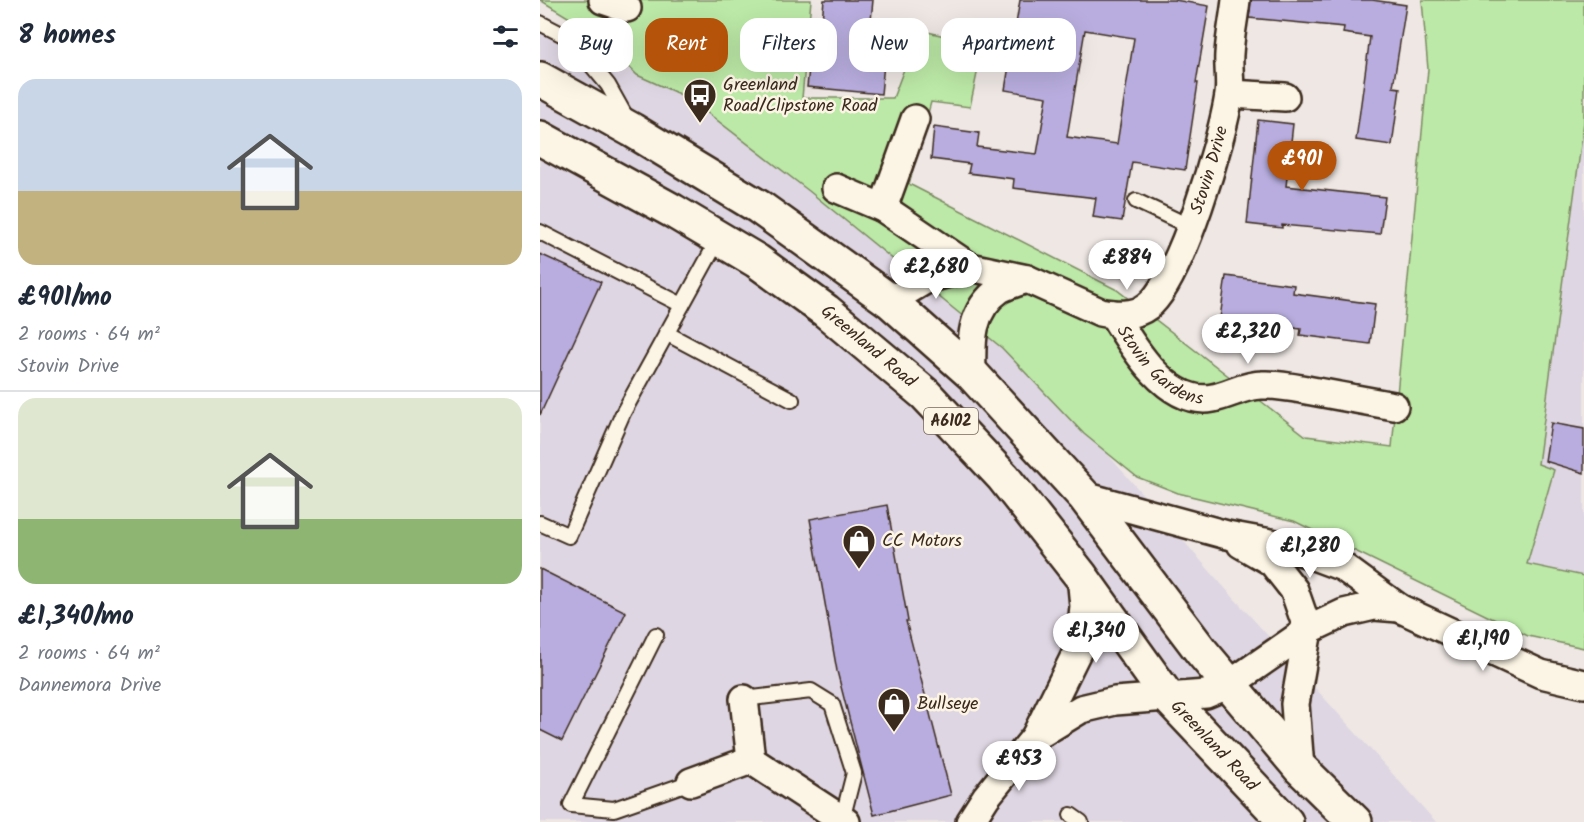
<!DOCTYPE html>
<html lang="en">
<head>
<meta charset="utf-8">
<style>
  body { margin:0; font-family:Kalam,sans-serif; background:#f2f2f3; color:#1f2937; height:100vh; display:flex; flex-direction:column; font-size:22px; white-space:nowrap }
  * { box-sizing:border-box; margin:0 }
  p { font-size:20px; color:#747a83 }
  .icon { flex:none; width:33px; height:33px; fill:none; stroke:currentColor; stroke-width:2; stroke-linecap:round; stroke-linejoin:round }
  .map { position:relative; flex:1; overflow:hidden }
  .sheet { display:flex; flex-direction:column; background:#fff; width:540px }
  .sheet>* { flex:none }
  .hud { position:absolute; left:18px; top:18px; width:570px; height:54px; display:flex; gap:12px }
  .price { position:absolute; translate:-50% -51px; padding:0 14px; border-radius:21px; background:#fff; color:#222; font-size:20px; line-height:39px; filter:drop-shadow(0 2px 3px #0008) }
  .price::after { content:''; position:absolute; left:50%; top:36px; width:18px; height:14px; margin-left:-9px; background:inherit; clip-path:polygon(0 0,100% 0,50% 100%) }
  .price.current { background:#b45309; color:#fff }
  ul { padding:0; list-style:none }
  li { display:grid; align-content:center; gap:12px; height:318px; padding:0 18px }
  li+li { border-top:2px solid #e0e1e3 }
  li span { display:grid; place-items:center; height:186px; border-radius:18px; color:#555 }
  li>.icon { margin-inline-start:auto }
  span .icon { width:108px; height:108px; fill:#fffc; stroke-width:1 }
  li b { font-size:26px }
  h2 { display:flex; justify-content:space-between; align-items:center; height:72px; padding:0 18px; font-size:26px }
  .pill { padding:0 21px; border-radius:18px; background:#fff; box-shadow:0 6px 24px #0002; font-size:21px; line-height:54px }
  .pill.current { background:#b45309; color:#fff }
  main { display:flex; flex:1; min-height:0 }
  .map>svg:first-child { display:block }
  .built { fill:#ded6e2 }
  .green { fill:#bce9a7; stroke:#7c8a62; stroke-width:1.5 }
  .building { fill:#b8adde; stroke:#3b2a1e; stroke-width:1.5; fill-rule:evenodd }
  .lines { fill:none; stroke-linecap:round; stroke-linejoin:round }
  .service-casing { stroke:#3b2a1e; stroke-width:18 }
  .minor-casing { stroke:#3b2a1e; stroke-width:32 }
  .primary-casing { stroke:#3b2a1e; stroke-width:38 }
  .service { stroke:#fcf5e5; stroke-width:14 }
  .minor { stroke:#fcf5e5; stroke-width:27 }
  .primary { stroke:#fcf5e5; stroke-width:33 }
  .labels { text-anchor:middle; dominant-baseline:central; stroke-width:5; stroke-linejoin:round; paint-order:stroke }
  .shield { fill:#fcf5e5; stroke:#75675a; stroke-width:1.5 }
  .shield-label { font-size:16px; font-weight:bold; fill:#3b2a1e }
  .poi-label { font-size:18px; fill:#3b2a1e; stroke:#fcf5e5; text-anchor:start }
  .street-label { font-size:18px; fill:#3b2a1e; stroke:#fcf5e5 }
</style>
</head>
<body>
<main>
<section class="sheet">
<h2>8 homes<svg class="icon" aria-label="filters" viewBox="0 0 24 24"><path d="M4 7h16M4 17h16"/><circle cx="9" cy="7" r="2"/><circle cx="15" cy="17" r="2"/></svg></h2>
<ul>
<li><span style="background:linear-gradient(#c9d6e8 60%,#c2b280 0)"><svg class="icon" aria-label="home" viewBox="0 0 24 24"><path d="M3 11l9-7 9 7M6 9v11h12V9"/></svg></span><div><b>£901/mo</b><p>2 rooms · 64 m²</p><p>Stovin Drive</p></div></li>
<li><span style="background:linear-gradient(#dfe7d0 65%,#8fb573 0)"><svg class="icon" aria-label="home" viewBox="0 0 24 24"><path d="M3 11l9-7 9 7M6 9v11h12V9"/></svg></span><div><b>£1,340/mo</b><p>2 rooms · 64 m²</p><p>Dannemora Drive</p></div></li>
</ul>
</section>
<div class="map">
<svg width="1044" height="822" viewBox="0 0 1044 822">
  <rect width="100%" height="100%" fill="#eee7e4"/>
  <filter id="ink" filterUnits="userSpaceOnUse"><feTurbulence type="fractalNoise" baseFrequency=".0167" numOctaves="2"/><feDisplacementMap in="SourceGraphic" scale="12" xChannelSelector="R" yChannelSelector="G"/><feConvolveMatrix kernelMatrix="1 2 1 2 8 2 1 2 1" color-interpolation-filters="sRGB"/></filter>
  <g filter="url(#ink)">
    <g class="built">
      <path d="M0,13L200,121L478,352L683,586L896,822H0Z"/>
      <path d="M1044,123V576L987,564L1014,470L997,464Z"/>
    </g>
    <path class="green" d="M0,0H271L262,98H353L379,30L443,45L430,107L391,102L369,184L577,290L766,436L852,447L888,69L882,0H1044V122L998,464L1014,470L987,564L1044,576V648L988,636L754,521L638,493L597,477L544,434L462,348L269,191L148,98L97,75L56,34Z"/>
    <g class="building">
      <path d="M284,0H333L327,62L344,64L341,94L267,87L272,40L280,41Z"/>
      <path d="M480,0H635L669,6L656,83H658L645,170L592,162L582,221L553,217L556,198L473,188L474,179L428,173L430,164L391,159L394,127L439,133L437,147L497,154L507,97L465,90ZM545,30L594,38L577,144L527,137Z"/>
      <path d="M711,0H832L866,5L853,87L860,88L852,145L816,140L830,37L803,33L804,27L709,18Z"/>
      <path d="M718,120L753,124L746,186L845,197L840,234L742,225V228L707,224Z"/>
      <path d="M0,254L61,282L0,415Z"/>
      <path d="M686,276L754,285L753,293L835,304L830,344L760,335L761,329L680,318Z"/>
      <path d="M1011,423L1044,429V473L1005,461Z"/>
      <path d="M347,505L368,621H366L411,795L334,815L297,671L270,519Z"/>
      <path d="M0,569L86,612L22,741L0,730Z"/>
    </g>
    <g class="lines">
      <g class="service-casing">
        <g id="service">
          <path d="M0,23L29,38L68,85L87,119"/>
          <path d="M596,201L651,227"/>
          <path d="M0,232L142,305"/>
          <path d="M126,333L252,400"/>
          <path d="M0,523L29,536L83,413L179,238"/>
          <path d="M116,635L31,805L74,809L151,782"/>
          <path d="M204,699L271,691L292,704L314,773L302,820"/>
          <path d="M531,815L541,822"/>
        </g>
      </g>
      <g class="minor-casing">
        <g id="minor">
          <path d="M63,0L87,8"/>
          <path d="M690,94L745,97"/>
          <path id="s1" d="M296,188L343,208L430,267L487,279L560,312C576,315 594,317 608,306C640,282 683,137 689,95C691,82 688,68 689,54C690,36 694,18 696,0"/>
          <path d="M343,208L375,119"/>
          <path d="M350,301L387,279L430,267"/>
          <path id="s2" d="M573,314C592,346 628,407 673,398C689,395 705,385 722,385C739,384 756,388 772,391C799,396 827,401 854,406"/>
          <path d="M432,374C431,341 430,310 460,289C468,285 478,282 487,279"/>
          <path d="M544,496L687,535L747,546L803,567L859,608L1001,674L1044,684"/>
          <path d="M701,544L732,562L754,590L768,630L755,704L760,768"/>
          <path d="M495,737L541,709L575,701L666,694L690,684L768,630L804,613L834,606L859,608"/>
          <path d="M211,760L306,822"/>
          <path d="M151,782L211,760L204,699"/>
          <path d="M430,822L446,797L495,737L537,652L541,636L544,606L541,576"/>
        </g>
      </g>
      <g class="primary-casing">
        <g id="primary">
          <path d="M0,79L92,130L219,207L350,301L432,374L544,496L661,651L760,768L815,822"/>
          <path id="s3" d="M0,138L133,211L217,261L286,311L385,394L463,477L541,576L627,696L746,822"/>
        </g>
      </g>
      <use href="#service" class="service"/>
      <use href="#minor" class="minor"/>
      <use href="#primary" class="primary"/>
    </g>
  </g>
  <defs>
    <g id="bus-pin" transform="scale(1.725)"><path d="M0 17L-7.5 6A9.5 9.5 0 1 1 7.5 6Z" fill="#3b2a1e" stroke="#fcf5e5"/><path d="M-5-6H5V4H4V6H2V4H-2V6H-4V4H-5ZM-3.5-4V0h7V-4ZM-3.5 1.2v1.5H-2V1.2ZM2 1.2v1.5H3.5V1.2Z" fill="#fff"/></g>
    <g id="shop-pin" transform="scale(1.725)"><path d="M0 17L-7.5 6A9.5 9.5 0 1 1 7.5 6Z" fill="#3b2a1e" stroke="#fcf5e5"/><path d="M-5-2.5h2.3a2.7 3.5 0 0 1 5.4 0H5L5.5 6h-11ZM-1.5-2.5h3a1.5 2.3 0 0 0-3 0Z" fill="#fff"/></g>
  </defs>
  <g fill-rule="evenodd">
    <use href="#bus-pin" x="160" y="95"/>
    <use href="#shop-pin" x="319" y="541"/>
    <use href="#shop-pin" x="354" y="704"/>
  </g>
  <g class="labels">
    <rect class="shield" x="384" y="408" width="54" height="26" rx="4.5"/>
    <g class="shield-label">
      <text x="411" y="421">A6102</text>
    </g>
    <g class="poi-label">
      <text x="183" y="85">Greenland<tspan x="183" dy="21">Road/Clipstone Road</tspan></text>
      <text x="342" y="541">CC Motors</text>
      <text x="377" y="704">Bullseye</text>
    </g>
    <g class="street-label">
      <text stroke="none"><textPath href="#s1" startOffset="495">Stovin Drive</textPath></text>
      <text stroke="none"><textPath href="#s3" startOffset="390">Greenland Road</textPath></text>
      <text stroke="none"><textPath href="#s2" startOffset="72">Stovin Gardens</textPath></text>
      <text stroke="none"><textPath href="#s3" startOffset="920">Greenland Road</textPath></text>
    </g>
  </g>
</svg>
<b class="price current" style="left:762px;top:192px">£901</b>
<b class="price" style="left:587px;top:291px">£884</b>
<b class="price" style="left:396px;top:300px">£2,680</b>
<b class="price" style="left:708px;top:365px">£2,320</b>
<b class="price" style="left:770px;top:579px">£1,280</b>
<b class="price" style="left:556px;top:664px">£1,340</b>
<b class="price" style="left:943px;top:672px">£1,190</b>
<b class="price" style="left:479px;top:792px">£953</b>
<div class="hud">
<a class="pill">Buy</a>
<a class="pill current">Rent</a>
<a class="pill">Filters</a>
<a class="pill">New</a>
<a class="pill">Apartment</a>
</div>
</div>
</main>
</body>
</html>
